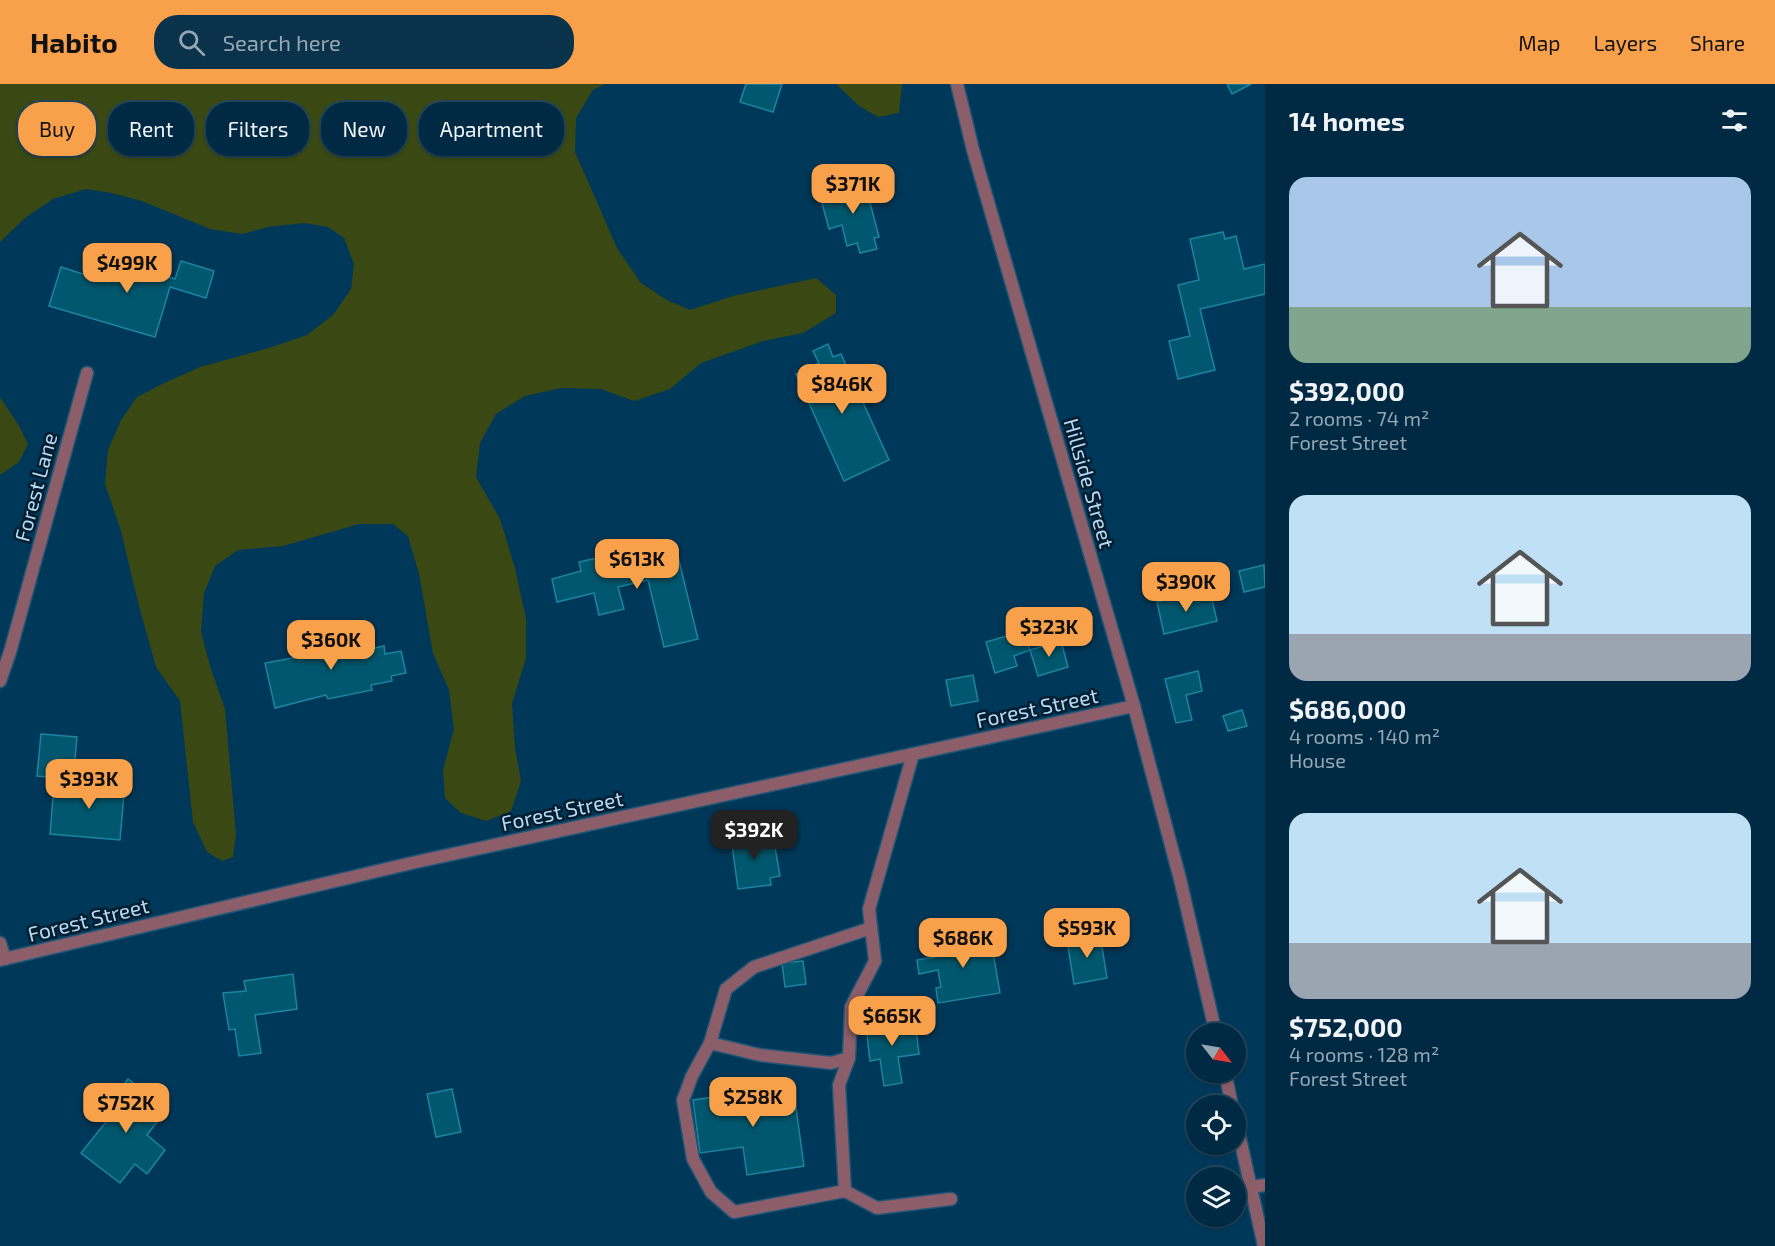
<!DOCTYPE html>
<html lang="en">
<head>
<meta charset="utf-8">
<style>
  body { margin:0; font-family:"Exo 2",sans-serif; background:#0a324a; color:#f1f3f6; height:100vh; display:flex; flex-direction:column; font-size:22px; white-space:nowrap }
  * { box-sizing:border-box; margin:0 }
  p { font-size:20px; color:#95a7b2 }
  .icon { flex:none; width:33px; height:33px; fill:none; stroke:currentColor; stroke-width:2; stroke-linecap:round; stroke-linejoin:round }
  .map { position:relative; flex:1; overflow:hidden }
  .panel { display:flex; flex-direction:column; background:#002a43; width:510px }
  .panel>* { flex:none }
  .hud { position:absolute; left:18px; top:18px; width:570px; height:54px; display:flex; gap:12px }
  .needle { width:39px; rotate:121deg }
  .fabs { position:absolute; left:1186px; top:939px; display:grid; gap:12px }
  .fabs a { display:grid; place-items:center; width:60px; height:60px; border-radius:50%; background:#002a43; box-shadow:0 2px 4px #0004,0 0 0 2px #22465c; font-size:30px }
  .price { position:absolute; translate:-50% -51px; padding:0 14px; border-radius:12px; background:#f8a14a; color:#111; font-size:20px; line-height:39px; filter:drop-shadow(0 2px 3px #0008) }
  .price::after { content:''; position:absolute; left:50%; top:36px; width:18px; height:14px; margin-left:-9px; background:inherit; clip-path:polygon(0 0,100% 0,50% 100%) }
  .price.on { background:#222; color:#fff }
  ul { padding:0; list-style:none }
  li { display:grid; align-content:center; gap:12px; height:318px; padding:0 24px }
  li span { display:grid; place-items:center; height:186px; border-radius:18px; color:#555 }
  li>.icon { margin-inline-start:auto }
  span .icon { width:108px; height:108px; fill:#fffc; stroke-width:1 }
  li b { font-size:26px }
  h2 { display:flex; justify-content:space-between; align-items:center; height:72px; padding:0 24px; font-size:26px }
  .pill { padding:0 21px; border-radius:24px; background:#002a43; box-shadow:0 2px 4px #0004,0 0 0 2px #22465c; font-size:21px; line-height:54px }
  .pill.on { background:#f8a14a; color:#111 }
  header { display:flex; align-items:center; gap:36px; box-sizing:border-box; height:84px; padding:0 30px; background:#f8a14a; color:#111 }
  header strong { font-size:28px }
  nav { display:flex; gap:33px; margin-inline-start:auto; font-size:21px }
  .search { width:420px; height:54px; background:#0a324a; display:flex; align-items:center; gap:15px; box-sizing:border-box; padding:0 21px; border-radius:24px; color:#95a7b2; font-size:22px }
  main { display:flex; flex:1; min-height:0 }
  .map>svg:first-child { display:block }
  .green { fill:#3a4813 }
  .building { fill:#01586e; stroke:#1c84a2; stroke-width:1.5 }
  .lines { fill:none; stroke-linecap:round; stroke-linejoin:round }
  .service-casing { stroke:#215575; stroke-width:15 }
  .minor-casing { stroke:#215575; stroke-width:15 }
  .tertiary-casing { stroke:#215575; stroke-width:15 }
  .service { stroke:#8b5e69; stroke-width:12 }
  .minor { stroke:#8b5e69; stroke-width:12 }
  .tertiary { stroke:#8b5e69; stroke-width:12 }
  .labels { text-anchor:middle; dominant-baseline:central; stroke-width:5; stroke-linejoin:round; paint-order:stroke }
  .street-label { font-size:21px; fill:#b9d9f2; stroke:#031e31 }
</style>
</head>
<body>
<header>
<strong>Habito</strong>
<div class="search"><svg class="icon" aria-label="search" viewBox="0 0 24 24"><circle cx="10" cy="10" r="6"/><path d="M15 15l6 6"/></svg>Search here</div>
<nav><a>Map</a><a>Layers</a><a>Share</a></nav>
</header>
<main>
<div class="map">
<svg width="1265" height="1162" viewBox="0 0 1265 1162">
  <rect width="100%" height="100%" fill="#003859"/>
  <g class="green">
    <path d="M0,0H605L593,6L576,34L575,68L617,164L641,199L667,216L690,226L733,212L816,194L836,211V229L803,249L763,257L701,279L670,305L634,317L601,305L561,304L525,312L496,330L480,359L476,393L500,435L515,484L526,535V574L512,620L515,664L521,697L511,727L486,737L461,729L445,714L443,686L454,645L449,606L433,569L419,490L408,452L393,440H359L283,462L238,466L215,482L204,509L201,548L210,582L225,625L236,751L233,773L222,777L207,768L193,738L180,617L156,583L139,522L121,447L105,400L108,366L121,336L137,313L162,300L200,283L272,263L307,251L333,231L351,205L354,180L344,154L328,143L304,139L268,143L242,150L210,145L142,117L111,109L86,105L53,115L25,134L0,158Z"/>
    <path d="M836,0H902L899,29L878,33L859,22Z"/>
    <path d="M0,313L19,342L28,360L19,378L0,391Z"/>
  </g>
  <g class="building">
    <path d="M746,0H782L773,28L740,18Z"/>
    <path d="M1227,0H1251L1232,10Z"/>
    <path d="M864,96L879,153L874,154L877,165L860,169L857,159L847,162L842,141L829,145L822,119L835,115L832,104Z"/>
    <path d="M1223,148L1225,155L1236,152L1244,185L1265,180V210L1200,225L1215,286L1178,295L1169,257L1190,252L1178,201L1199,196L1190,155Z"/>
    <path d="M114,176L175,195L181,177L214,187L206,214L170,203L155,253L49,222L61,183L108,198Z"/>
    <path d="M828,260L833,273L841,270L889,376L844,397L796,290L819,279L813,267Z"/>
    <path d="M676,464L698,555L664,563L648,496L618,503L624,525L599,531L594,509L557,518L552,495L581,487L579,478L597,474L599,483Z"/>
    <path d="M1264,481L1265,503L1244,508L1239,487Z"/>
    <path d="M1189,511L1190,516L1211,511L1217,537L1164,550L1157,518Z"/>
    <path d="M1024,547L1030,566L1014,572L1017,582L995,589L986,558Z"/>
    <path d="M335,552L336,562L363,557L365,566L384,562L385,570L401,567L406,589L391,592L392,597L371,601L372,606L328,615L326,611L275,624L265,579L298,573L295,559Z"/>
    <path d="M1061,557L1068,583L1038,592L1030,566Z"/>
    <path d="M1198,587L1202,607L1186,611L1192,636L1176,639L1165,595Z"/>
    <path d="M973,591L978,617L951,622L946,596Z"/>
    <path d="M1242,626L1247,642L1228,647L1223,632Z"/>
    <path d="M41,650L77,653L73,695L37,692Z"/>
    <path d="M89,695L125,698L120,756L50,750L54,700L89,703Z"/>
    <path d="M764,748L766,764L775,763L780,792L770,794L771,801L738,805L731,753Z"/>
    <path d="M1100,850L1107,894L1074,900L1067,856Z"/>
    <path d="M990,851L1000,909L938,919L936,904L941,903L938,886L919,890L917,876L935,873L933,860Z"/>
    <path d="M803,877L806,900L785,903L782,879Z"/>
    <path d="M293,890L297,925L255,931L261,969L239,972L235,945L229,946L223,909L246,907L244,897Z"/>
    <path d="M915,936L919,970L898,973L902,999L884,1002L880,975L870,977L866,943Z"/>
    <path d="M128,995L160,1019L150,1033L157,1038L147,1051L165,1066L147,1090L135,1080L120,1099L81,1069L106,1038L99,1033Z"/>
    <path d="M793,1002L804,1082L747,1091L743,1063L700,1069L693,1016Z"/>
    <path d="M452,1005L461,1048L436,1053L427,1010Z"/>
  </g>
  <g class="lines">
    <g class="service-casing">
      <g id="service">
        <path d="M710,959L726,905L754,883L871,844"/>
        <path d="M849,974L831,979L760,971L710,959L692,992L683,1016L693,1075L711,1108L734,1128L845,1107L839,1001L849,974L851,923L875,877L869,825L913,670"/>
        <path d="M845,1107L877,1124L951,1115"/>
      </g>
    </g>
    <g class="minor-casing">
      <g id="minor">
        <path d="M0,597L10,568L87,289"/>
        <path d="M0,859L5,875"/>
        <path d="M0,876L416,778L1134,622"/>
        <path d="M1251,1103L1265,1101"/>
      </g>
    </g>
    <g class="tertiary-casing">
      <g id="tertiary">
        <path d="M957,0L973,66L1134,622L1180,795L1216,950"/>
        <path d="M1225,988L1232,1022"/>
        <path d="M1236,1037L1264,1162"/>
      </g>
    </g>
    <use href="#service" class="service"/>
    <use href="#minor" class="minor"/>
    <use href="#tertiary" class="tertiary"/>
  </g>
  <g class="labels">
    <g class="street-label">
      <text transform="translate(1090 399) rotate(74)">Hillside Street</text>
      <text transform="translate(35 403) rotate(-75)">Forest Lane</text>
      <text transform="translate(1037 623) rotate(-12)">Forest Street</text>
      <text transform="translate(562 726) rotate(-12)">Forest Street</text>
      <text transform="translate(88 835) rotate(-14)">Forest Street</text>
    </g>
  </g>
</svg>
<div class="fabs">
<a><svg class="needle" viewBox="-14 -14 28 28"><path d="M0-13l5 13h-10z" fill="#e53935"/><path d="M0 13l5-13h-10z" fill="#95a7b2"/></svg></a>
<a><svg class="icon" aria-label="locate" viewBox="0 0 24 24"><circle cx="12" cy="12" r="6"/><path d="M12 2v4M12 18v4M2 12h4M18 12h4"/></svg></a>
<a><svg class="icon" aria-label="layers" viewBox="0 0 24 24"><path d="M12 4l9 5-9 5-9-5zM3 14l9 5 9-5"/></svg></a>
</div>
<b class="price" style="left:853px;top:131px">$371K</b>
<b class="price" style="left:127px;top:210px">$499K</b>
<b class="price" style="left:842px;top:331px">$846K</b>
<b class="price" style="left:637px;top:506px">$613K</b>
<b class="price" style="left:1186px;top:529px">$390K</b>
<b class="price" style="left:1049px;top:574px">$323K</b>
<b class="price" style="left:331px;top:587px">$360K</b>
<b class="price" style="left:89px;top:726px">$393K</b>
<b class="price on" style="left:754px;top:777px">$392K</b>
<b class="price" style="left:1087px;top:875px">$593K</b>
<b class="price" style="left:963px;top:885px">$686K</b>
<b class="price" style="left:892px;top:963px">$665K</b>
<b class="price" style="left:753px;top:1044px">$258K</b>
<b class="price" style="left:126px;top:1050px">$752K</b>
<div class="hud">
<a class="pill on">Buy</a>
<a class="pill">Rent</a>
<a class="pill">Filters</a>
<a class="pill">New</a>
<a class="pill">Apartment</a>
</div>
</div>
<section class="panel">
<h2>14 homes<svg class="icon" aria-label="filters" viewBox="0 0 24 24"><path d="M4 7h16M4 17h16"/><circle cx="9" cy="7" r="2"/><circle cx="15" cy="17" r="2"/></svg></h2>
<ul>
<li><span style="background:linear-gradient(#a9c7e8 70%,#7fa58c 0)"><svg class="icon" aria-label="home" viewBox="0 0 24 24"><path d="M3 11l9-7 9 7M6 9v11h12V9"/></svg></span><div><b>$392,000</b><p>2 rooms · 74 m²</p><p>Forest Street</p></div></li>
<li><span style="background:linear-gradient(#bfe0f5 75%,#9aa5b1 0)"><svg class="icon" aria-label="home" viewBox="0 0 24 24"><path d="M3 11l9-7 9 7M6 9v11h12V9"/></svg></span><div><b>$686,000</b><p>4 rooms · 140 m²</p><p>House</p></div></li>
<li><span style="background:linear-gradient(#bfe0f5 70%,#9aa5b1 0)"><svg class="icon" aria-label="home" viewBox="0 0 24 24"><path d="M3 11l9-7 9 7M6 9v11h12V9"/></svg></span><div><b>$752,000</b><p>4 rooms · 128 m²</p><p>Forest Street</p></div></li>
</ul>
</section>
</main>
</body>
</html>
